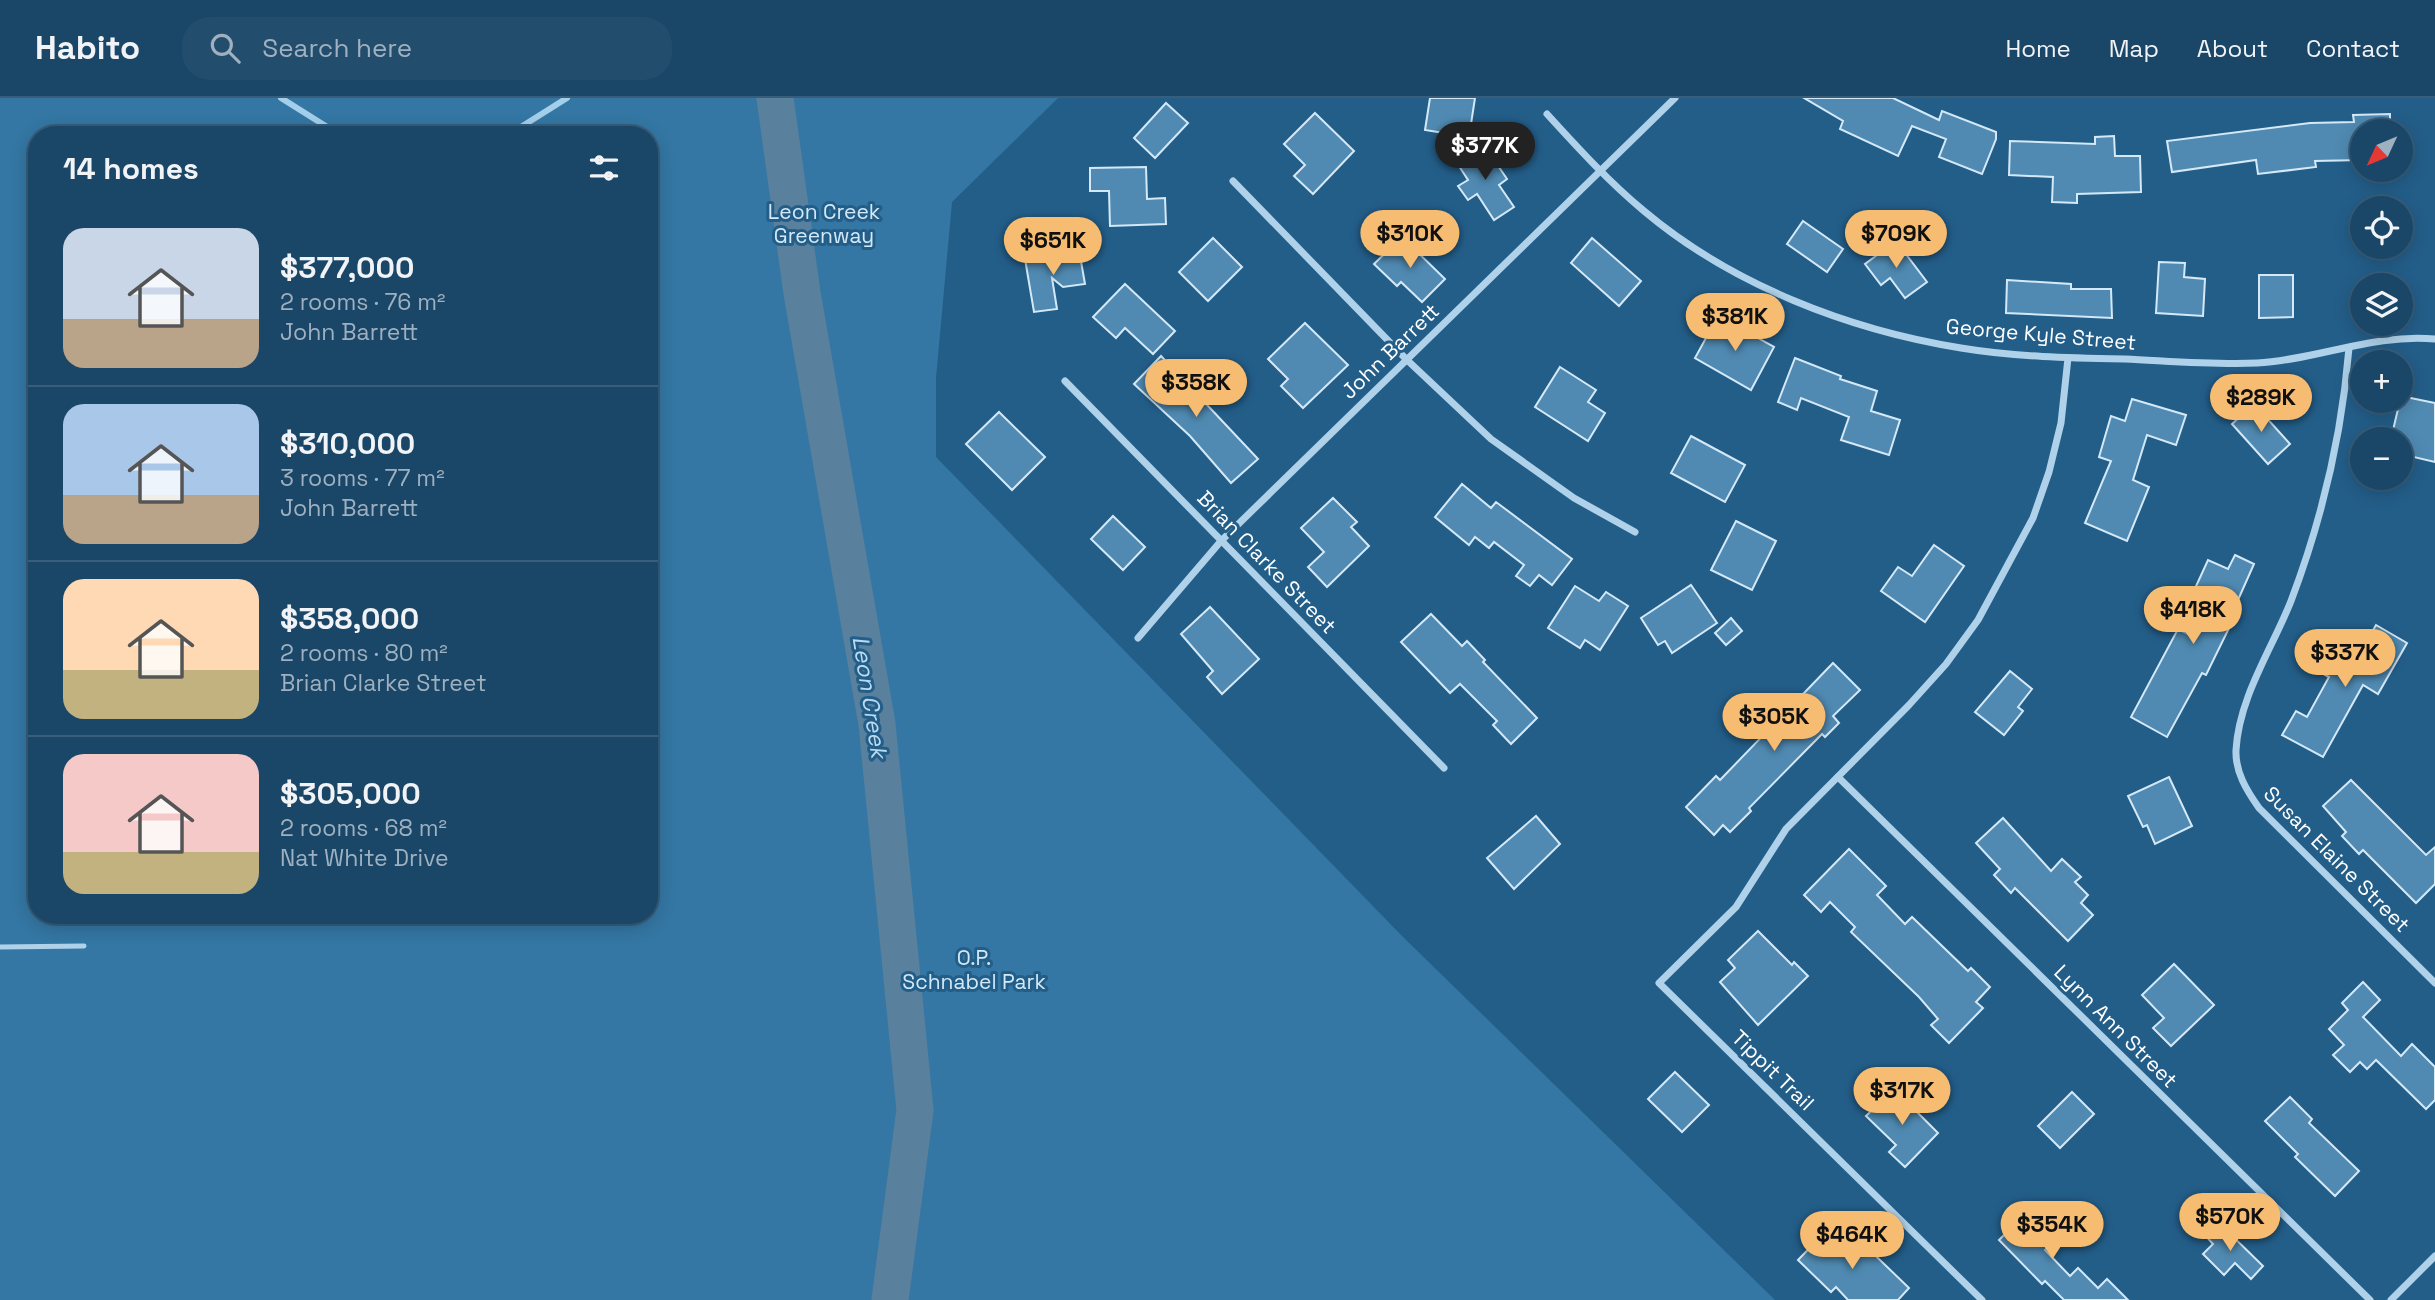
<!DOCTYPE html>
<html lang="en">
<head>
<meta charset="utf-8">
<style>
  body { margin:0; font-family:"Space Grotesk",sans-serif; background:#234d6d; color:#f1f3f6; height:100vh; display:flex; flex-direction:column; font-size:26px; white-space:nowrap }
  * { box-sizing:border-box; margin:0 }
  p { font-size:23px; color:#9fb1c0 }
  .icon { flex:none; width:38px; height:38px; fill:none; stroke:currentColor; stroke-width:2; stroke-linecap:round; stroke-linejoin:round }
  .map { position:relative; flex:1; overflow:hidden }
  .panel { position:absolute; left:28px; top:28px; width:630px; height:798px; display:flex; flex-direction:column; background:#1a4667; border-radius:28px; box-shadow:0 4px 18px #0003,0 0 0 2px #385e7b }
  .panel>* { flex:none }
  .needle { width:46px; rotate:226deg }
  .buttons { position:absolute; left:2350px; top:21px; display:grid; gap:14px }
  .buttons a { display:grid; place-items:center; width:63px; height:63px; border-radius:50%; background:#1a4667; box-shadow:0 4px 18px #0003,0 0 0 2px #385e7b; font-size:35px }
  .price { position:absolute; translate:-50% -60px; padding:0 16px; border-radius:24px; background:#f5bc72; color:#111; font-size:23px; line-height:46px; filter:drop-shadow(0 2px 4px #0008) }
  .price::after { content:''; position:absolute; left:50%; top:42px; width:21px; height:16px; margin-left:-10px; background:inherit; clip-path:polygon(0 0,100% 0,50% 100%) }
  .price.selected { background:#222; color:#fff }
  ul { padding:0; list-style:none }
  li { display:flex; align-items:center; gap:21px; height:175px; padding:0 35px }
  li+li { border-top:2px solid #385e7b }
  li span { display:grid; place-items:center; flex:none; width:196px; height:140px; border-radius:21px; color:#555 }
  li>.icon { margin-inline-start:auto }
  span .icon { width:84px; height:84px; fill:#fffc; stroke-width:1 }
  li b { font-size:30px }
  h2 { display:flex; justify-content:space-between; align-items:center; height:84px; padding:0 35px; font-size:30px }
  header { display:flex; align-items:center; gap:42px; box-sizing:border-box; height:98px; padding:0 35px; background:#1a4667; border-bottom:2px solid #385e7b }
  header strong { font-size:33px }
  nav { display:flex; gap:38px; margin-inline-start:auto; font-size:24px }
  .search { width:490px; height:63px; background:#234d6d; display:flex; align-items:center; gap:18px; box-sizing:border-box; padding:0 24px; border-radius:28px; color:#9fb1c0; font-size:26px }
  .map>svg:first-child { display:block }
  .green { fill:#3477a4; fill-rule:evenodd }
  .lines { fill:none; stroke-linecap:round; stroke-linejoin:round }
  .stream { stroke:#a3cfeb; stroke-width:6 }
  .river { stroke:#59819e; stroke-width:37 }
  .building { fill:#508ab2; stroke:#d4e9f7; stroke-width:2 }
  .lane { stroke:#afd2ea; stroke-width:5 }
  .street { stroke:#afd2ea; stroke-width:7 }
  .labels { text-anchor:middle; dominant-baseline:central; stroke-width:6; stroke-linejoin:round; paint-order:stroke }
  .park-label { font-size:21px; fill:#d4e9f7; stroke:#235e89 }
  .street-label { font-size:21px; fill:#fff; stroke:#235e89 }
  .water-label { font-size:23px; font-style:italic; fill:#bbdbf1; stroke:#235e89 }
</style>
</head>
<body>
<header>
<strong>Habito</strong>
<div class="search"><svg class="icon" aria-label="search" viewBox="0 0 24 24"><circle cx="10" cy="10" r="6"/><path d="M15 15l6 6"/></svg>Search here</div>
<nav><a>Home</a><a>Map</a><a>About</a><a>Contact</a></nav>
</header>
<div class="map">
<svg width="2435" height="1202" viewBox="0 0 2435 1202">
  <rect width="100%" height="100%" fill="#235e89"/>
  <path class="green" d="M0,0H1058L952,104L936,280V359L1402,838L1775,1202H0ZM37,37H649V817H37Z"/>
  <g class="lines">
    <g class="stream">
      <path d="M281,0L340,37"/>
      <path d="M502,37L513,34L567,0"/>
    </g>
    <path class="river" d="M775,0L802,195L877,626L915,1012L890,1202"/>
  </g>
  <g class="building">
    <path d="M1430,0H1475L1469,39L1425,32Z"/>
    <path d="M1804,0H1893L1939,22L1942,13L1996,34V41L1982,76L1939,59L1946,41L1912,28L1898,58L1840,31L1843,23Z"/>
    <path d="M1166,5L1188,25L1155,60L1134,40Z"/>
    <path d="M1315,15L1354,53L1313,96L1294,78L1305,67L1284,46Z"/>
    <path d="M2390,16V33H2362V62L2315,63L2316,69L2258,76L2256,62L2172,74L2167,43L2310,25L2354,24L2353,17Z"/>
    <path d="M2114,38L2115,58H2140L2141,94L2077,96V105L2052,104L2053,79L2009,77L2010,43L2095,46V39Z"/>
    <path d="M1484,47L1507,81L1499,87L1514,109L1494,122L1477,96L1468,102L1458,88L1468,82L1457,65Z"/>
    <path d="M1146,69L1147,101L1165,100L1166,126L1110,128L1109,93H1090V70Z"/>
    <path d="M1803,123L1843,151L1827,174L1787,146Z"/>
    <path d="M1402,139L1445,181L1422,204L1401,184L1397,188L1374,166Z"/>
    <path d="M1213,140L1242,169L1208,203L1179,174Z"/>
    <path d="M1592,140L1641,183L1619,208L1571,165Z"/>
    <path d="M1896,143L1927,184L1905,200L1890,180L1881,187L1865,166Z"/>
    <path d="M1079,152L1085,186L1063,189L1052,180L1057,211L1034,214L1025,161Z"/>
    <path d="M2159,164L2185,165L2184,179L2205,181L2203,218L2156,215Z"/>
    <path d="M2259,177H2293V219L2259,220Z"/>
    <path d="M2007,182L2071,186V191H2111L2112,220L2006,215Z"/>
    <path d="M1125,186L1175,233L1153,256L1125,230L1116,240L1093,219Z"/>
    <path d="M1718,218L1774,249L1751,292L1695,260Z"/>
    <path d="M1305,225L1348,267L1303,310L1281,288L1288,281L1268,261Z"/>
    <path d="M1161,258L1258,361L1231,385L1190,338L1134,286Z"/>
    <path d="M1795,260L1841,278L1840,281L1877,293L1871,313L1900,322L1889,357L1841,342L1849,319L1801,300L1797,312L1778,304Z"/>
    <path d="M1560,269L1596,292L1588,304L1605,315L1588,343L1535,309Z"/>
    <path d="M2401,298L2435,305V364L2401,356V341H2391Z"/>
    <path d="M2132,301L2186,317L2176,347L2147,337L2133,382L2149,389L2127,443L2085,425L2111,363L2099,359L2111,318L2125,323Z"/>
    <path d="M2254,306L2290,346L2268,366L2232,326Z"/>
    <path d="M999,314L1045,359L1012,392L966,346Z"/>
    <path d="M1691,338L1745,367L1725,404L1671,375Z"/>
    <path d="M1462,386L1491,410L1496,404L1572,461L1552,487L1539,477L1530,488L1516,478L1524,467L1494,444L1489,450L1475,439L1469,447L1435,419Z"/>
    <path d="M1333,400L1357,424L1351,429L1369,448L1327,489L1308,469L1324,454L1301,430Z"/>
    <path d="M1113,418L1145,449L1123,472L1091,441Z"/>
    <path d="M1736,423L1776,443L1752,492L1711,472Z"/>
    <path d="M1934,447L1964,468L1925,524L1881,493L1898,469L1912,478Z"/>
    <path d="M2235,457L2254,466L2230,520L2233,522L2206,577L2202,575L2167,639L2131,619L2178,531L2188,536L2205,503L2192,497L2208,462L2228,471Z"/>
    <path d="M1691,487L1717,525L1672,555L1665,543L1658,547L1641,520Z"/>
    <path d="M1575,488L1599,503L1606,494L1628,508L1600,552L1585,542L1580,550L1548,530Z"/>
    <path d="M1210,509L1259,561L1222,596L1207,579L1213,573L1181,536Z"/>
    <path d="M1431,516L1462,548L1467,543L1485,562L1483,564L1537,620L1511,646L1493,627L1497,623L1460,586L1450,595L1401,544Z"/>
    <path d="M1731,520L1742,533L1726,547L1715,535Z"/>
    <path d="M2376,527L2407,545L2378,596L2363,587L2323,659L2282,637L2296,613L2307,619L2329,579L2318,573L2332,548L2356,562Z"/>
    <path d="M1833,565L1860,592L1833,618L1839,625L1825,639L1822,636L1749,710L1751,713L1730,734L1723,727L1714,737L1686,709L1716,678L1720,682Z"/>
    <path d="M2010,573L2032,591L2018,609L2023,613L2004,637L1975,614Z"/>
    <path d="M2169,679L2192,728L2155,746L2147,727L2143,729L2128,698Z"/>
    <path d="M2351,682L2426,757L2435,749V786L2416,805L2363,752L2359,756L2342,738L2346,734L2323,708Z"/>
    <path d="M1536,718L1560,746L1514,791L1487,760Z"/>
    <path d="M2003,720L2051,773L2062,761L2081,779L2075,784L2088,797L2081,805L2093,817L2068,843L2015,790L2011,795L1994,777L2000,771L1976,745Z"/>
    <path d="M1849,751L1886,788L1877,797L1905,826L1912,819L1968,873L1971,870L1990,889L1976,904L1983,910L1949,945L1931,927L1938,921L1919,899L1851,834L1855,829L1830,804L1821,814L1804,797Z"/>
    <path d="M1758,833L1792,867L1794,864L1808,878L1758,927L1720,884L1735,870L1728,862Z"/>
    <path d="M2174,866L2214,907L2171,948L2153,930L2164,920L2142,897Z"/>
    <path d="M2363,884L2380,902L2363,919L2401,958L2412,946L2435,969V1002L2426,1011L2376,962L2367,971L2360,964L2350,974L2333,957L2344,947L2329,931L2348,912L2342,905Z"/>
    <path d="M1675,974L1709,1007L1682,1034L1648,1001Z"/>
    <path d="M1894,991L1938,1035L1905,1069L1889,1054L1896,1047L1866,1018Z"/>
    <path d="M2072,994L2094,1016L2060,1050L2038,1028Z"/>
    <path d="M2290,999L2312,1021L2309,1025L2359,1073L2335,1098L2295,1059L2298,1056L2265,1023Z"/>
    <path d="M2032,1109L2060,1137L2045,1152L2070,1178L2078,1170L2098,1190L2107,1181L2128,1202H2064L2045,1183L2042,1186L1999,1142Z"/>
    <path d="M2218,1124L2263,1168L2251,1181L2235,1165L2224,1177L2203,1156L2213,1146L2205,1137Z"/>
    <path d="M1852,1135L1909,1190L1898,1202H1848L1836,1189L1831,1194L1798,1162L1823,1136L1837,1150Z"/>
  </g>
  <g class="lines">
    <path class="lane" d="M0,849L84,848"/>
    <g class="street">
      <path d="M1547,16C1578,50 1609,84 1644,113C1732,187 1849,232 1961,250C2015,259 2071,260 2125,261C2169,263 2213,267 2257,265C2316,262 2375,235 2435,241"/>
      <path d="M1233,83L1406,261L1491,341L1574,400L1635,434"/>
      <path d="M2349,250C2342,337 2322,421 2291,503C2272,551 2239,599 2236,652C2235,674 2247,693 2259,710L2435,885"/>
      <path d="M1065,283L1444,670"/>
      <path d="M1138,540L1221,443L1675,0"/>
      <path d="M1838,679L2370,1202"/>
      <path d="M1982,1202L1659,885L1736,809L1786,731L1909,607L1946,566L1978,522L2033,420L2049,374L2061,325L2068,260"/>
      <path d="M2391,1202L2435,1158"/>
    </g>
  </g>
  <g class="labels">
    <g class="park-label">
      <text x="824" y="113">Leon Creek<tspan x="824" dy="24">Greenway</tspan></text>
      <text x="974" y="859">O.P.<tspan x="974" dy="24">Schnabel Park</tspan></text>
    </g>
    <g class="street-label">
      <text transform="translate(2041 236) rotate(5)">George Kyle Street</text>
      <text transform="translate(1390 253) rotate(-44)">John Barrett</text>
      <text transform="translate(1267 464) rotate(46)">Brian Clarke Street</text>
      <text transform="translate(2337 761) rotate(45)">Susan Elaine Street</text>
      <text transform="translate(2116 928) rotate(45)">Lynn Ann Street</text>
      <text transform="translate(1773 972) rotate(44)">Tippit Trail</text>
    </g>
    <g class="water-label">
      <text transform="translate(870 599) rotate(81)">Leon Creek</text>
    </g>
  </g>
</svg>
<div class="buttons">
<a><svg class="needle" viewBox="-14 -14 28 28"><path d="M0-13l5 13h-10z" fill="#e53935"/><path d="M0 13l5-13h-10z" fill="#9fb1c0"/></svg></a>
<a><svg class="icon" aria-label="locate" viewBox="0 0 24 24"><circle cx="12" cy="12" r="6"/><path d="M12 2v4M12 18v4M2 12h4M18 12h4"/></svg></a>
<a><svg class="icon" aria-label="layers" viewBox="0 0 24 24"><path d="M12 4l9 5-9 5-9-5zM3 14l9 5 9-5"/></svg></a>
<a>+</a>
<a>−</a>
</div>
<b class="price selected" style="left:1485px;top:84px">$377K</b>
<b class="price" style="left:1410px;top:172px">$310K</b>
<b class="price" style="left:1896px;top:172px">$709K</b>
<b class="price" style="left:1053px;top:179px">$651K</b>
<b class="price" style="left:1735px;top:255px">$381K</b>
<b class="price" style="left:1196px;top:321px">$358K</b>
<b class="price" style="left:2261px;top:336px">$289K</b>
<b class="price" style="left:2193px;top:548px">$418K</b>
<b class="price" style="left:2345px;top:591px">$337K</b>
<b class="price" style="left:1774px;top:655px">$305K</b>
<b class="price" style="left:1902px;top:1029px">$317K</b>
<b class="price" style="left:2230px;top:1155px">$570K</b>
<b class="price" style="left:2052px;top:1163px">$354K</b>
<b class="price" style="left:1852px;top:1173px">$464K</b>
<section class="panel">
<h2>14 homes<svg class="icon" aria-label="filters" viewBox="0 0 24 24"><path d="M4 7h16M4 17h16"/><circle cx="9" cy="7" r="2"/><circle cx="15" cy="17" r="2"/></svg></h2>
<ul>
<li><span style="background:linear-gradient(#c9d6e8 65%,#b9a48a 0)"><svg class="icon" aria-label="home" viewBox="0 0 24 24"><path d="M3 11l9-7 9 7M6 9v11h12V9"/></svg></span><div><b>$377,000</b><p>2 rooms · 76 m²</p><p>John Barrett</p></div></li>
<li><span style="background:linear-gradient(#a9c7e8 65%,#b9a48a 0)"><svg class="icon" aria-label="home" viewBox="0 0 24 24"><path d="M3 11l9-7 9 7M6 9v11h12V9"/></svg></span><div><b>$310,000</b><p>3 rooms · 77 m²</p><p>John Barrett</p></div></li>
<li><span style="background:linear-gradient(#ffd9b3 65%,#c2b280 0)"><svg class="icon" aria-label="home" viewBox="0 0 24 24"><path d="M3 11l9-7 9 7M6 9v11h12V9"/></svg></span><div><b>$358,000</b><p>2 rooms · 80 m²</p><p>Brian Clarke Street</p></div></li>
<li><span style="background:linear-gradient(#f6c9c9 70%,#c2b280 0)"><svg class="icon" aria-label="home" viewBox="0 0 24 24"><path d="M3 11l9-7 9 7M6 9v11h12V9"/></svg></span><div><b>$305,000</b><p>2 rooms · 68 m²</p><p>Nat White Drive</p></div></li>
</ul>
</section>
</div>
</body>
</html>
